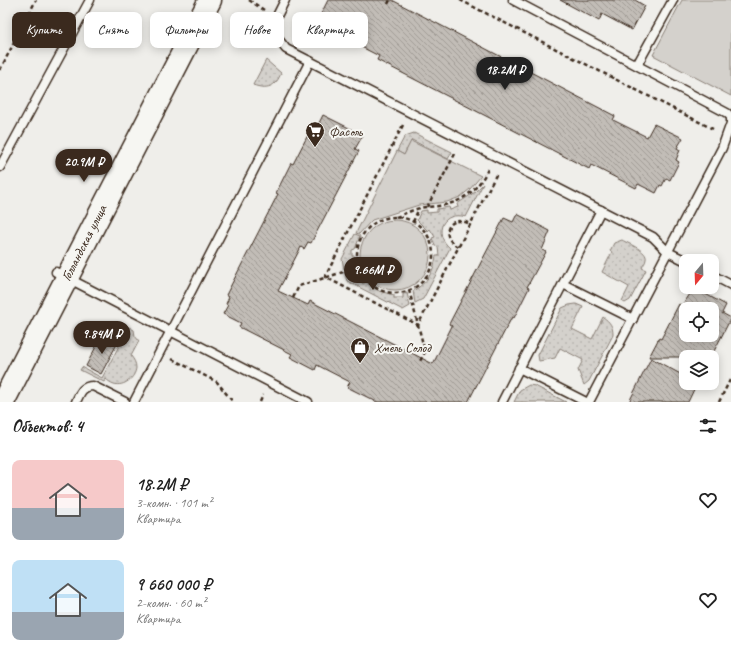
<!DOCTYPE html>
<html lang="ru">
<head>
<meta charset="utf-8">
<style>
  body { margin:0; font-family:Caveat,sans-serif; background:#f6f6f6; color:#222; height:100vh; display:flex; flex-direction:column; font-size:15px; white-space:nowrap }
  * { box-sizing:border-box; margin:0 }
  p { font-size:13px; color:#767676 }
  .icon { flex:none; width:22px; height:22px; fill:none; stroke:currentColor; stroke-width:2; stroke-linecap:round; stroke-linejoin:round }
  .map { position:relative; height:402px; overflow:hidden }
  .side { display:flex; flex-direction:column; background:#fff; flex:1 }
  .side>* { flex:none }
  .top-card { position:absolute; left:12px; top:12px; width:400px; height:36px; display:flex; gap:8px }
  .needle { width:26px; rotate:199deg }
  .controls { position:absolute; left:679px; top:254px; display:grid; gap:8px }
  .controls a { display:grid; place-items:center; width:40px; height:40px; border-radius:8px; background:#fff; box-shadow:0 2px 10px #0003; font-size:20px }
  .price { position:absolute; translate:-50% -34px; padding:0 9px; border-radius:14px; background:#3b2a1e; color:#fff; font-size:13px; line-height:26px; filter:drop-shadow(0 1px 2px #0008) }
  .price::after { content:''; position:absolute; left:50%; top:24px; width:12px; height:9px; margin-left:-6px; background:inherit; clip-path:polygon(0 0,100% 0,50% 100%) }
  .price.current { background:#222; color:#fff }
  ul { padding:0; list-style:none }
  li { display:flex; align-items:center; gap:12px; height:100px; padding:0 12px }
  li span { display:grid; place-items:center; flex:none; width:112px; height:80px; border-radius:8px; color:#555 }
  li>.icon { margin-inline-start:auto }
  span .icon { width:48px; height:48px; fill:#fffc; stroke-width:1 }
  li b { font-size:17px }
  h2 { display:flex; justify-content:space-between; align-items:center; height:48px; padding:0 12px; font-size:17px }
  .pill { padding:0 14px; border-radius:8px; background:#fff; box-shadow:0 2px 10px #0003; font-size:14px; line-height:36px }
  .pill.current { background:#3b2a1e; color:#fff }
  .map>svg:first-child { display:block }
  .grass { fill:url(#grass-dots); stroke:#887e75 }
  .park { fill:#d4d1cc; stroke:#887e75 }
  .building { fill:url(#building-back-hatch); stroke:#3b2a1e; fill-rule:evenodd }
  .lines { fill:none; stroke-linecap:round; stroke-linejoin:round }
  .lane-casing { stroke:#3b2a1e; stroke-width:11 }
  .secondary-casing { stroke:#3b2a1e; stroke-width:25 }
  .path { stroke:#3b2a1e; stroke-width:2.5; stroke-dasharray:4 3; stroke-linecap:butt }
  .lane { stroke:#f6f6f2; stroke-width:8 }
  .secondary { stroke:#f6f6f2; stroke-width:22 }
  .labels { text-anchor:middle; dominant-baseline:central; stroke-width:4; stroke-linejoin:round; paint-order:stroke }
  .poi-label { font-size:14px; fill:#3b2a1e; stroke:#f6f6f2; text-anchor:start }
  .street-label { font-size:14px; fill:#3b2a1e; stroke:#f6f6f2 }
</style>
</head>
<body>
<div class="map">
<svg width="731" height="402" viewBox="0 0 731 402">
  <defs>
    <pattern id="grass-dots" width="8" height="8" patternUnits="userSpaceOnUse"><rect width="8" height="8" fill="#d4d1cc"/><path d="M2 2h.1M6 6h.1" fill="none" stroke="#b7b4af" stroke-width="1.8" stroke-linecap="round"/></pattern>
    <pattern id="building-back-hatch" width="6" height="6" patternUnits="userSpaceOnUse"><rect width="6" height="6" fill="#c2bdb7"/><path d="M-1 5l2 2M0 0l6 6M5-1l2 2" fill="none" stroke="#9f9a94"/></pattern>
  </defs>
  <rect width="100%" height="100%" fill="#efeeea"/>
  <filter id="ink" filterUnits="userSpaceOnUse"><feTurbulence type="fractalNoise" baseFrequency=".025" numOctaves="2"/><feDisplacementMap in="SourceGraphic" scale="8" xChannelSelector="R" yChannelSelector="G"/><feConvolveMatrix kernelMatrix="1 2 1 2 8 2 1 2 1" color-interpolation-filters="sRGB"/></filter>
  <g filter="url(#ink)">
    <g class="grass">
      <path d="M266,60L281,73C276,87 267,90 253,85Z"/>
      <path d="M414,133L452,152L448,159L412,140L404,155L397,151L405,136Z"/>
      <path d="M483,184L466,217C443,210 432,233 450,248L423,299L415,303L413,291C427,283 434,272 436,256H439L438,247L435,246L432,238L435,237L430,229L428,231L417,220L421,211L427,210V213L437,212V209L449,207L450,210L458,207L457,204L475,192Z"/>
      <path d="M355,234L360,236L355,249L352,250V256H355L356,265L344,269L342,259Z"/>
      <path d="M622,240C629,244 648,251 646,259C646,262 643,265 642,268L646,270L630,300L625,303L622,301L629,287L602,272L612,252L610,251L614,243Z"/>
      <path d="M358,270L360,275L357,277L363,284L366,282L379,291L394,295V298H403V294L407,293L410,306L403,310L347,281L345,274Z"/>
      <path d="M576,304L583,307L572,329L592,339L603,317C610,322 613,326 613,335L589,381L584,385L578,370L583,360L560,348L555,358L539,361L538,355L562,308L569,305Z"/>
      <path d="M129,327L134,330L135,336L139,341L131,356C134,360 136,363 136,368C135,378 124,387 114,384C111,383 108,381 106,379L104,382L80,370L82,367L102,378Z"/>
      <path d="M529,385L535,386L566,402H514L520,390Z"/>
    </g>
    <g class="park">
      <path d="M682,0H731V96L653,55Z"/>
      <path d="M411,141L481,176L470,189L460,197L447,202L419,205L372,220L359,234L356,233L397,151L404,155Z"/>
      <circle cx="395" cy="255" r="35"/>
    </g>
    <g class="building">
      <path d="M328,0H392L615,116L613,120L647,137L654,124L683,138L677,148L680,150L676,160L679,162L670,180L666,178L662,186L660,185L656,193L638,184L636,188L591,165L589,169L377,60L379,56L334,33L336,29L318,20Z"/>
      <path d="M560,0H635L645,6L632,30L602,14L599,21Z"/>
      <path d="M323,115L363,135L355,149L359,151L311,243L308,242L304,249L301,247L278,291L308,305L310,301L433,364L452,326L449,324L504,218L513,222L517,214L550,231L542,250L546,252L527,287L529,288L514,318L512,317L468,402H377L347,387L350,382L317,365L315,370L290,357L292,354L239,327L241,323L223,314L228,305L226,304L229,297L226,295L278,194L276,193L291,163L293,164L311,129L315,131Z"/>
      <path d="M694,288L726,305L722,313L731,318L711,357H649L659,338L661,339L679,304L682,306ZM686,309H712V335H686Z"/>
      <path d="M102,335L117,344L101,374L86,366Z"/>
      <path d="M651,358L686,377V383H697L688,402H629Z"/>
    </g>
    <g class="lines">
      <g class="lane-casing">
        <g id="lane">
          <path d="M285,0L276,18L275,35L286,49L653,237L668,252L686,261"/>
          <path d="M513,0L727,113L731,117V123L722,148L589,402"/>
          <path d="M637,65L673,0"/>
          <path d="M0,167L90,0"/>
          <path d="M56,272L308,402"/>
          <path d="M712,275L731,285"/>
          <path d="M563,284L633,319"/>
          <path d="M519,368L586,402"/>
          <path d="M76,402C80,393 82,386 93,386L125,402"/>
          <path d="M134,402L310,61"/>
          <path d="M502,402L601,210"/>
        </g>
      </g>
      <g class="secondary-casing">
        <path id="secondary" d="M3,402L210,0"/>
      </g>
      <g class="path">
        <path d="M249,0L264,10"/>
        <path d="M460,0L713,129"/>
        <path d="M388,4L390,0"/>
        <path d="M0,70L36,0"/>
        <path d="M403,125L325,277L418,325L497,173"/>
        <path d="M427,207L456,152"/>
        <path d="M396,217C404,214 412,210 420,208C429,206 439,207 448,204C466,200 480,186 488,169"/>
        <circle cx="395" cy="255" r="38"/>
        <path d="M413,222L419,208"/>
        <path d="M458,247C438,236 449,213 470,224"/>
        <path d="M409,290L425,352L419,363"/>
        <path d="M293,298L299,286L359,267"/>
        <path d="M172,359L217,382L233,402"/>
        <path d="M260,402L263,395"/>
        <path d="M719,402L731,378"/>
      </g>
      <use href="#lane" class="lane"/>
      <use href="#secondary" class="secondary"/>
    </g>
  </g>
  <defs>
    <g id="supermarket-pin" transform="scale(1)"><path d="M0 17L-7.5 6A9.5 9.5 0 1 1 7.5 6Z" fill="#3b2a1e" stroke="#f6f6f2"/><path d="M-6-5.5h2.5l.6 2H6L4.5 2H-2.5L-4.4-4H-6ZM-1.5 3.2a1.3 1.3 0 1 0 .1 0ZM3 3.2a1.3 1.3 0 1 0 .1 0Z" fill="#fff"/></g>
    <g id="shop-pin" transform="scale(1)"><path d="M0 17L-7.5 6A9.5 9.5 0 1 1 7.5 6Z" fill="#3b2a1e" stroke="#f6f6f2"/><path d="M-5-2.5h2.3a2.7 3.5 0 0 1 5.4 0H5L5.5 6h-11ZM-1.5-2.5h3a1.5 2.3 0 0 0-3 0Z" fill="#fff"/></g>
  </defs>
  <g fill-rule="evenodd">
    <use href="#supermarket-pin" x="315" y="131"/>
    <use href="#shop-pin" x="360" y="347"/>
  </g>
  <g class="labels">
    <g class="poi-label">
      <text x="329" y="131">Фасоль</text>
      <text x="374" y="347">Хмель Солод</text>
    </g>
    <g class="street-label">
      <text transform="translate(84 243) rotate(-63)">Голландская улица</text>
    </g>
  </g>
</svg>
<div class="controls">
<a><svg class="needle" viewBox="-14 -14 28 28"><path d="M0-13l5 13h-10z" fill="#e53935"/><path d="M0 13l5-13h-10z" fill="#767676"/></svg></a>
<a><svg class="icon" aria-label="locate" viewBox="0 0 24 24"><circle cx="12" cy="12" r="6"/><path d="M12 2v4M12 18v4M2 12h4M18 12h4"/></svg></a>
<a><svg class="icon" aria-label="layers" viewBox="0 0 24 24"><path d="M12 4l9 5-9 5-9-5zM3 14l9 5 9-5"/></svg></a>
</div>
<b class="price current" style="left:505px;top:91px">18.2M ₽</b>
<b class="price" style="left:84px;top:183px">20.9M ₽</b>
<b class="price" style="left:373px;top:291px">9.66M ₽</b>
<b class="price" style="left:102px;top:355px">9.84M ₽</b>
<div class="top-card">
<a class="pill current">Купить</a>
<a class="pill">Снять</a>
<a class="pill">Фильтры</a>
<a class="pill">Новое</a>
<a class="pill">Квартира</a>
</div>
</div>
<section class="side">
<h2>Объектов: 4<svg class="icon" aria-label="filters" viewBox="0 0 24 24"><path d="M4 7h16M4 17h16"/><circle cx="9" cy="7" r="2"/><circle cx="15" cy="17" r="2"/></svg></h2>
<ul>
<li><span style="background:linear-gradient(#f6c9c9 60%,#9aa5b1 0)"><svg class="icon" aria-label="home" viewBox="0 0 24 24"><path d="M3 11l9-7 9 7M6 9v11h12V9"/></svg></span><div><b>18.2M ₽</b><p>3-комн. · 101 m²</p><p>Квартира</p></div><svg class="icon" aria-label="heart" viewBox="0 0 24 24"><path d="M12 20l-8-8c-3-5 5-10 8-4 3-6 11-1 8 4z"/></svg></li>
<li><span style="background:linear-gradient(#bfe0f5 65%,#9aa5b1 0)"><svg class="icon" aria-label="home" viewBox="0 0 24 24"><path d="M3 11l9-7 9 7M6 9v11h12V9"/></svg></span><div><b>9 660 000 ₽</b><p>2-комн. · 60 m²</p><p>Квартира</p></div><svg class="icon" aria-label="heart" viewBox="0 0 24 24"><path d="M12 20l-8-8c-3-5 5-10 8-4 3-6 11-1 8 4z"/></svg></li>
</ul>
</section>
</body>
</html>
